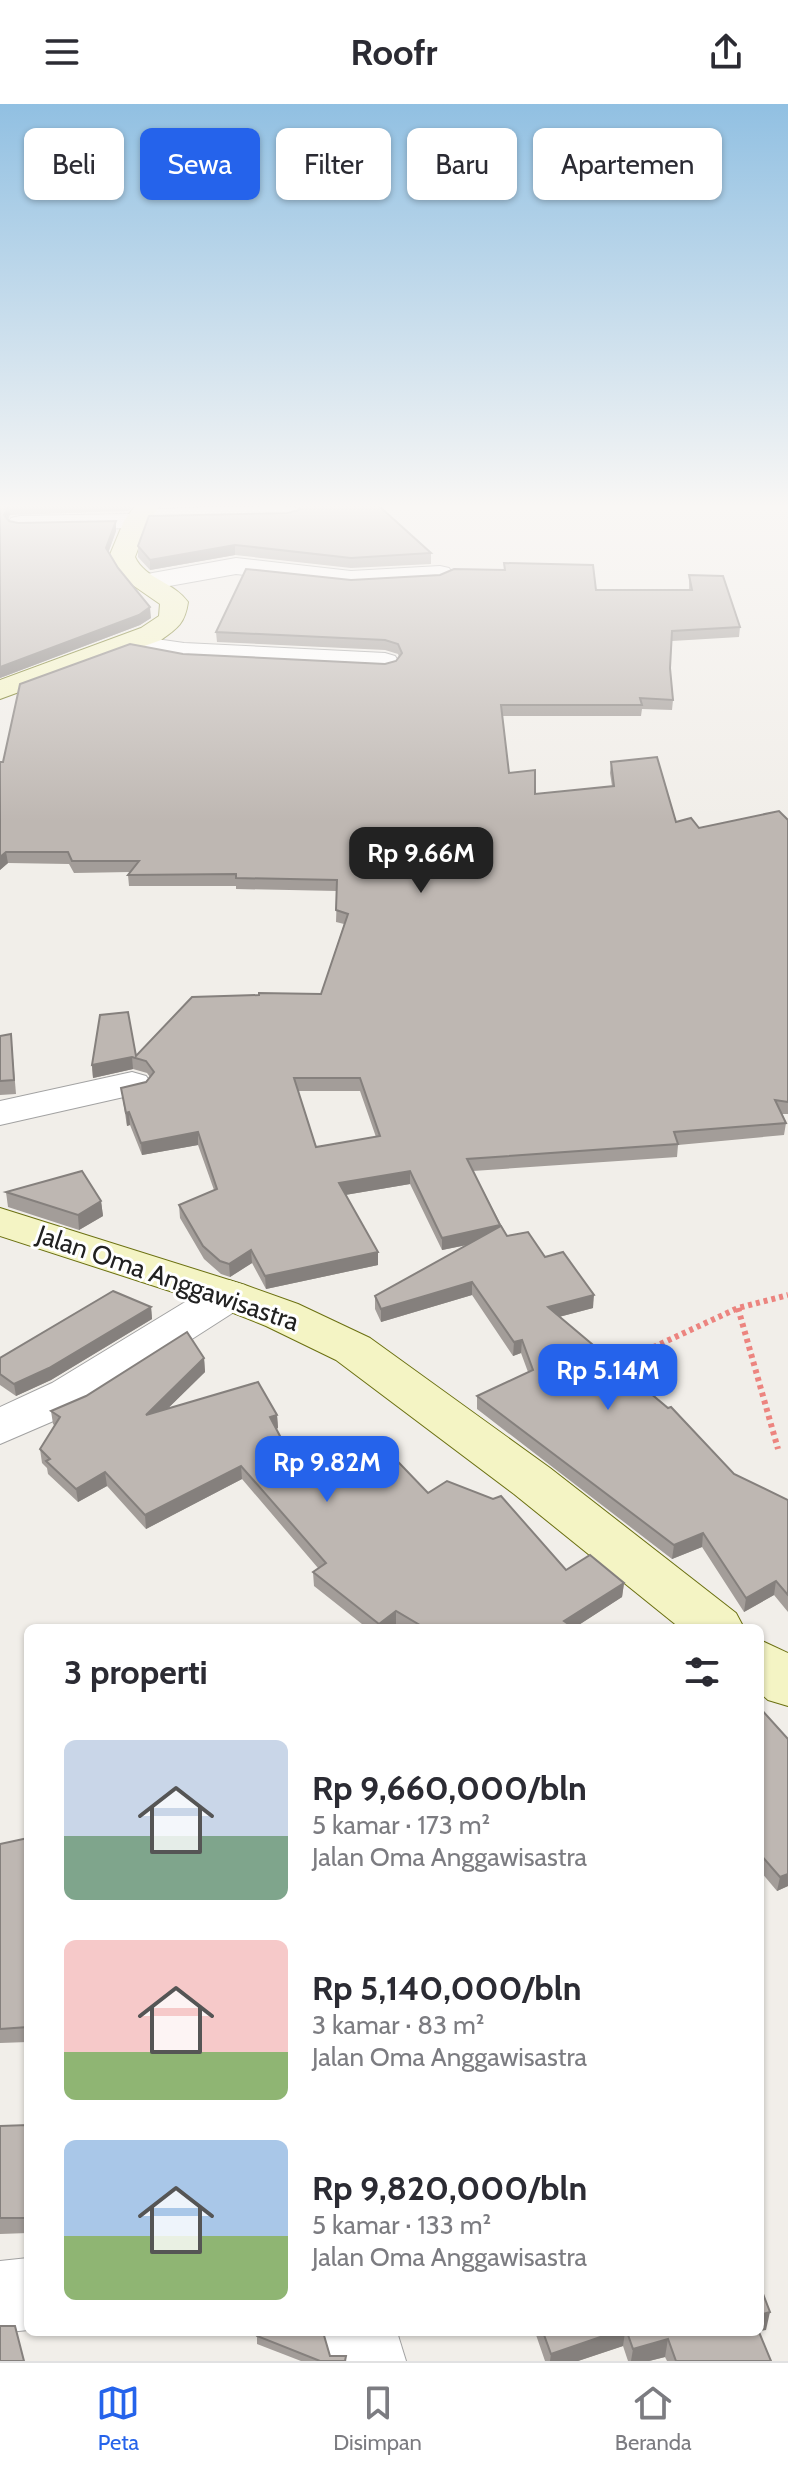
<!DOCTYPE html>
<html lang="id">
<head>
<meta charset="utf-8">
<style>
  body { margin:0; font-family:Cabin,sans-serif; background:#f2f2f3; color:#2b2b33; height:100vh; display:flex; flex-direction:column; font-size:30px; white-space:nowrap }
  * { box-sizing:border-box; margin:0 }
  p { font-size:26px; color:#7c7c81 }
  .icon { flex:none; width:44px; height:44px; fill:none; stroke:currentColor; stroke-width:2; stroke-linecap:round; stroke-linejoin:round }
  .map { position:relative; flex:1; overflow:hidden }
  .drawer { position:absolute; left:24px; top:1520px; width:740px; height:712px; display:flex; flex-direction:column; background:#fff; border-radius:12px; box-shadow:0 2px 6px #0004 }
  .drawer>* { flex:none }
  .top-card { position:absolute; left:24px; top:24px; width:740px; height:72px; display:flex; gap:16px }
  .price { position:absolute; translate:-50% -68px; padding:0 18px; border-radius:16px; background:#2563eb; color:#fff; font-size:26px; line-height:52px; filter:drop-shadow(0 2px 4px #0008) }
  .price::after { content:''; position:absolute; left:50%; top:48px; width:24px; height:18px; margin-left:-12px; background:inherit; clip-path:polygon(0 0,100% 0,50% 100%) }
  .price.selected { background:#222; color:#fff }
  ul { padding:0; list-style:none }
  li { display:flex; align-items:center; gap:24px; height:200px; padding:0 40px }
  li span { display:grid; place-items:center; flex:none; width:224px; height:160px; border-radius:12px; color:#555 }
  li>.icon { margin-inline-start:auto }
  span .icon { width:96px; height:96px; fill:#fffc; stroke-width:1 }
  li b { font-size:34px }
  h2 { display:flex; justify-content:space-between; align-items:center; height:96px; padding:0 40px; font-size:34px }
  .pill { padding:0 28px; border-radius:12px; background:#fff; box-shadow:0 2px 6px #0004; font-size:28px; line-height:72px }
  .pill.selected { background:#2563eb; color:#fff }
  header { display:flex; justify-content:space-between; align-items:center; height:104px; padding:0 40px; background:#fff; font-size:36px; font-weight:700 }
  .menu { display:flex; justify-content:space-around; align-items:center; height:112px; border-top:2px solid #e1e1e2; background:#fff; font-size:22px; color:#7c7c81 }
  .menu a { display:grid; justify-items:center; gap:4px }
  .menu .selected { color:#2563eb }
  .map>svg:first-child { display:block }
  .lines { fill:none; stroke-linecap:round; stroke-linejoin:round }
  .street-casing { stroke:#a2a2a2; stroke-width:2 }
  .secondary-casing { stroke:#6b7011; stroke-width:2 }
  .path { stroke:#ec847f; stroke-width:6; stroke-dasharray:4 4; stroke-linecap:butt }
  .street { fill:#fff; fill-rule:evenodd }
  .secondary { fill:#f4f4c4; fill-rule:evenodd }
  .wall { fill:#a39d99; fill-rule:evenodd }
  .shaded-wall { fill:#85807d }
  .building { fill:#beb7b2; stroke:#85807d; stroke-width:2; fill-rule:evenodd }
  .labels { text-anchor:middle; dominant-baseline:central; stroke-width:6; stroke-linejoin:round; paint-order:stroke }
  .street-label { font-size:26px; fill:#212121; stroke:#fff }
</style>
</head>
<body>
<header><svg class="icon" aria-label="menu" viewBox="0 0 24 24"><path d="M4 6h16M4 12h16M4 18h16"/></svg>Roofr<svg class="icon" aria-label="share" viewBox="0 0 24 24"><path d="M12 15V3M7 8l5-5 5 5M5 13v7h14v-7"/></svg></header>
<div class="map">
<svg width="788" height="2257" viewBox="0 0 788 2257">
  <rect width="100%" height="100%" fill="#f1eee9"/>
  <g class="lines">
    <g class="street-casing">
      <g id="street">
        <path d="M281,402L297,404L300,409L297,414L288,416L147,419L136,424L20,426L11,424L8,419L11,414L20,412L129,410L140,405Z"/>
        <path d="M236,454L351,467L440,462L449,464L453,470L449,476L440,478L351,483L236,470L147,486L138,484L134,478L138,472L147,470Z"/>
        <path d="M128,531L184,539L385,549L395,552L399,558L395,564L385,567L184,557L118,545L114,539L118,533Z"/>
        <path d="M132,968L146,972L152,980L146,988L0,1021V997Z"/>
        <path d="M229,1176L245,1181L252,1191L245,1201L86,1303L0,1340V1303L52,1279L213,1181Z"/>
        <path d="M28,2154V2226L0,2229V2157Z"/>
        <path d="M323,2228H397L406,2257H332Z"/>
      </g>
    </g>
    <g class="secondary-casing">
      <g id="secondary">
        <path d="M135,402H160L148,418L135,453C145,475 174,478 188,498C185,519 178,524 161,536L0,595V576L141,524L159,512L160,500L121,473L109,453L124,417Z"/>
        <path d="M0,1104L245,1181L298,1200L370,1234L550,1364L736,1509L744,1524H680L514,1390L336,1256L266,1222L213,1201L0,1132Z"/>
        <path d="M760,1536L788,1549V1602L768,1596L760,1589Z"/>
      </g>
    </g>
    <g class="path">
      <path d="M738,1204L778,1345"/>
      <path d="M629,1275L626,1260L630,1254L738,1204L788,1191"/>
    </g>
    <use href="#street" class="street"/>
    <use href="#secondary" class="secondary"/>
  </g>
  <g class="wall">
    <path d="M0,402H132L128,407L10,411L8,415L9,417L18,419L116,417V427L108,449L151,514L140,521L0,574Z"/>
    <path d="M296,402H379L431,449V460L351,464L235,451L150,466L138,453V442L299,406L300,402Z"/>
    <path d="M504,459L596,486H689V471L740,523L739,533L672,537L670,564L673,596L672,606L642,605L641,612H502L509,669L535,690L612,682L610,669L611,658L676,718L699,724L788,716V1010H782L786,1019L784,1031L678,1041L677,1053L473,1067L507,1132L545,1153L593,1204L559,1213L734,1370L788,1396V1508L774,1491L744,1508L702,1443L672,1455L477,1305V1292L528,1268L521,1249L513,1252L472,1191L381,1218L375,1205V1192L467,1141L442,1146L410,1080L345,1091L378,1161L266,1185L252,1159L230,1173L221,1170L204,1155L180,1114L179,1101L214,1086L198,1041L142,1051L130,1021L127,1022L121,984L146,978L150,973L147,969L133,965L93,974L92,961L136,952L321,890L344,820L336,818L337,787L236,785V782H129L128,771L130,768L74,769L69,760L8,759L0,766L3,658L183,550L385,560L396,557L399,553L398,550L385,546L217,538L216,528L351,476L440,471L504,466ZM298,987H360L376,1033L316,1043Z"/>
    <path d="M11,930L16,990L0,991V932Z"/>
    <path d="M6,1088L101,1097L103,1112L79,1126L8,1103Z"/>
    <path d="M151,1203L152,1215L51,1276L16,1292L0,1281V1254Z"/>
    <path d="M204,1254L205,1268L167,1305L277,1311L278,1324L276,1325L302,1374L428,1389L566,1466L624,1479L622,1493L574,1524H401L396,1521L392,1524H367L314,1482L313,1468L318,1464L242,1375L146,1425L107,1382L78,1398L48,1370L47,1364L42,1359L40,1345L55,1322L53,1320L51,1307Z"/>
    <path d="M760,1604L788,1782L777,1787L760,1767Z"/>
    <path d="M28,1734V1938L0,1939V1740Z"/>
    <path d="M28,2021V2129L0,2130V2022Z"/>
    <path d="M535,2228H759L771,2257H667L665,2253L649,2257H628L623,2242L578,2257H545Z"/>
    <path d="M257,2232L330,2252L347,2257H301L257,2240Z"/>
  </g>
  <g class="shaded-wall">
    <path d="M9,402L10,411L5,421L4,411Z"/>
    <path d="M116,417V427L106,455V444Z"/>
    <path d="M235,441V451L150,466V456Z"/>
    <path d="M150,503L151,514L140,521L0,574V563Z"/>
    <path d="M6,748L8,759L0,766V753Z"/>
    <path d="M132,953L133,965L93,974L92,961Z"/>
    <path d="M129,1008L130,1021L127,1022L126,1009Z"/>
    <path d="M198,1028V1041L142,1051L141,1039Z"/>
    <path d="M410,1067V1080L339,1092V1079Z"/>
    <path d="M101,1097L103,1112L79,1126L78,1111Z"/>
    <path d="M500,1121V1134L442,1146V1134Z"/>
    <path d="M251,1146L252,1159L230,1173L229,1160Z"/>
    <path d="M378,1148V1161L266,1185L265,1172Z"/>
    <path d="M472,1178V1191L381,1218V1205Z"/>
    <path d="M594,1191L593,1204L547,1216L548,1203Z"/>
    <path d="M151,1203L152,1215L51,1276L16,1292L14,1280Z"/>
    <path d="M522,1236L521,1249L513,1252L514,1238Z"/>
    <path d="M204,1254L205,1268L147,1325L146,1311Z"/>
    <path d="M277,1311L278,1324L270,1327V1313Z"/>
    <path d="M241,1362L242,1375L146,1425L145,1411Z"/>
    <path d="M105,1368L107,1382L78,1398L76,1385Z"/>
    <path d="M703,1429L702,1443L672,1455L674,1441Z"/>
    <path d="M776,1477L774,1491L744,1508L746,1494Z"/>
    <path d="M624,1479L622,1493L574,1524L564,1517Z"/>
    <path d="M396,1507V1521L392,1524H379V1520Z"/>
    <path d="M788,1770V1782L777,1787L780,1773Z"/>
    <path d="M770,2208L766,2226L760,2227V2211Z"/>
    <path d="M615,2228H625L623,2242L578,2257H550L551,2250Z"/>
    <path d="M668,2235L665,2253L649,2257H631L633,2245Z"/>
  </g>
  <g class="building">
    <path d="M0,402H9L4,411L9,417L18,419L116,417L106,444L118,464L150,503L139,511L0,563Z"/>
    <path d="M301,402H379L431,449L351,454L235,441L150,456L138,442L149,412L288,409L299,406Z"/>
    <path d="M504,459L593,461L596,486H692L689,471L723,472L740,523L672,527L670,564L673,596L640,594L642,601H501L509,669L535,666V690L614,682L611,658L657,653L676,718L691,714L699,724L779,707L788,716V998L775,996L786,1019L674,1028L678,1040L467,1055L500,1121L442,1134L410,1067L339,1079L378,1148L265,1172L251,1146L229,1160L220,1157L203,1142L179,1101L217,1085L198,1028L141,1039L129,1008L126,1009L121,984L146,978L154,968L146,957L132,953L92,961L100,911L128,908L136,952L192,893L259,891V889L321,890L348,810L336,806L337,776L236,774V770L128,771L139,757H72L68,748H6L0,753V658H3L20,580L130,540L183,550L385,560L396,557L402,549L398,540L385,536L216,528L246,465L351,476L440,471L454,465L505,466ZM294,974H360L380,1032L316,1043Z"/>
    <path d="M11,930L14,976L0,977V932Z"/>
    <path d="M82,1067L101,1097L78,1111L6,1088Z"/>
    <path d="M501,1122L507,1132L528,1128L545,1153L563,1148L594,1191L548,1203L668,1304L671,1303L734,1370L788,1396V1491L776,1477L746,1494L703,1429L674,1441L477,1292L533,1266L522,1236L514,1238L472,1178L381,1205L375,1192Z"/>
    <path d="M113,1187L151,1203L49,1264L14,1280L0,1270V1254Z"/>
    <path d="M187,1228L204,1254L146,1311L258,1278L277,1311L270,1313L302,1374L379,1338L428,1389L447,1377L493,1395L501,1392L566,1466L590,1451L624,1479L564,1517L574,1524H425L396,1507L379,1520L313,1468L326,1459L241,1362L145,1411L105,1368L76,1385L46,1357L50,1355L40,1345L60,1313L51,1307L86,1292Z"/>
    <path d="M760,1604L788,1635V1770L780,1773L760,1750Z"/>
    <path d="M28,1734V1923L0,1925V1740Z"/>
    <path d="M28,2021V2114H0V2022Z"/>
    <path d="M760,2182L770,2208L760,2211Z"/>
    <path d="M0,2222H15L24,2257H0Z"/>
    <path d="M258,2228H323L330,2252H346L345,2257H320L257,2232Z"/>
    <path d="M543,2228H615L551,2250Z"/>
    <path d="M627,2228H759L771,2257H676L668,2235L633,2245Z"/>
  </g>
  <linearGradient id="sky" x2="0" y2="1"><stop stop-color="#91c0e2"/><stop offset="0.56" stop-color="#f9f7f5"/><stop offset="1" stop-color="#f9f7f5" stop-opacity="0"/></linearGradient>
  <rect width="788" height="718" fill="url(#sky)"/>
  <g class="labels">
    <g class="street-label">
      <text transform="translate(168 1174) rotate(19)">Jalan Oma Anggawisastra</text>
    </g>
  </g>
</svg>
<b class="price selected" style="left:421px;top:791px">Rp 9.66M</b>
<b class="price" style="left:608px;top:1308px">Rp 5.14M</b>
<b class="price" style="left:327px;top:1400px">Rp 9.82M</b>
<div class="top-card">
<a class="pill">Beli</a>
<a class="pill selected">Sewa</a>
<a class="pill">Filter</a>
<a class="pill">Baru</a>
<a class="pill">Apartemen</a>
</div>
<section class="drawer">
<h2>3 properti<svg class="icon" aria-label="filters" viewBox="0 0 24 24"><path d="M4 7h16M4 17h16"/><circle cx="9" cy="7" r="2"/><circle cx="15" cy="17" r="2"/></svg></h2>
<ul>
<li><span style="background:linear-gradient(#c9d6e8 60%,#7fa58c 0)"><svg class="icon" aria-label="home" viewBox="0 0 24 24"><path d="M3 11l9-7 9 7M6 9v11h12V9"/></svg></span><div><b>Rp 9,660,000/bln</b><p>5 kamar · 173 m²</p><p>Jalan Oma Anggawisastra</p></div></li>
<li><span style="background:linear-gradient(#f6c9c9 70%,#8fb573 0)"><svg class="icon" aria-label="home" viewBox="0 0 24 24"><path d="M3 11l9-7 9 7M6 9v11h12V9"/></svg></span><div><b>Rp 5,140,000/bln</b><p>3 kamar · 83 m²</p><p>Jalan Oma Anggawisastra</p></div></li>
<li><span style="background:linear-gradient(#a9c7e8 60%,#8fb573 0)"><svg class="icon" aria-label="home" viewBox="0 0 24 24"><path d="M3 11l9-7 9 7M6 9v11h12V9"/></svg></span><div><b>Rp 9,820,000/bln</b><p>5 kamar · 133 m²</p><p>Jalan Oma Anggawisastra</p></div></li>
</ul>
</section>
</div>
<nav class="menu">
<a class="selected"><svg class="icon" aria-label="map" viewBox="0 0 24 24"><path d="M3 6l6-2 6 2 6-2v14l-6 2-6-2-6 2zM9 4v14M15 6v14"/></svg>Peta</a>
<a><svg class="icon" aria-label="saved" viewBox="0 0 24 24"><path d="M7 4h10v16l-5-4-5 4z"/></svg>Disimpan</a>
<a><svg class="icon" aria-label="home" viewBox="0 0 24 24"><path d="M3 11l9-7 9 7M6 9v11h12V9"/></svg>Beranda</a>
</nav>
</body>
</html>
